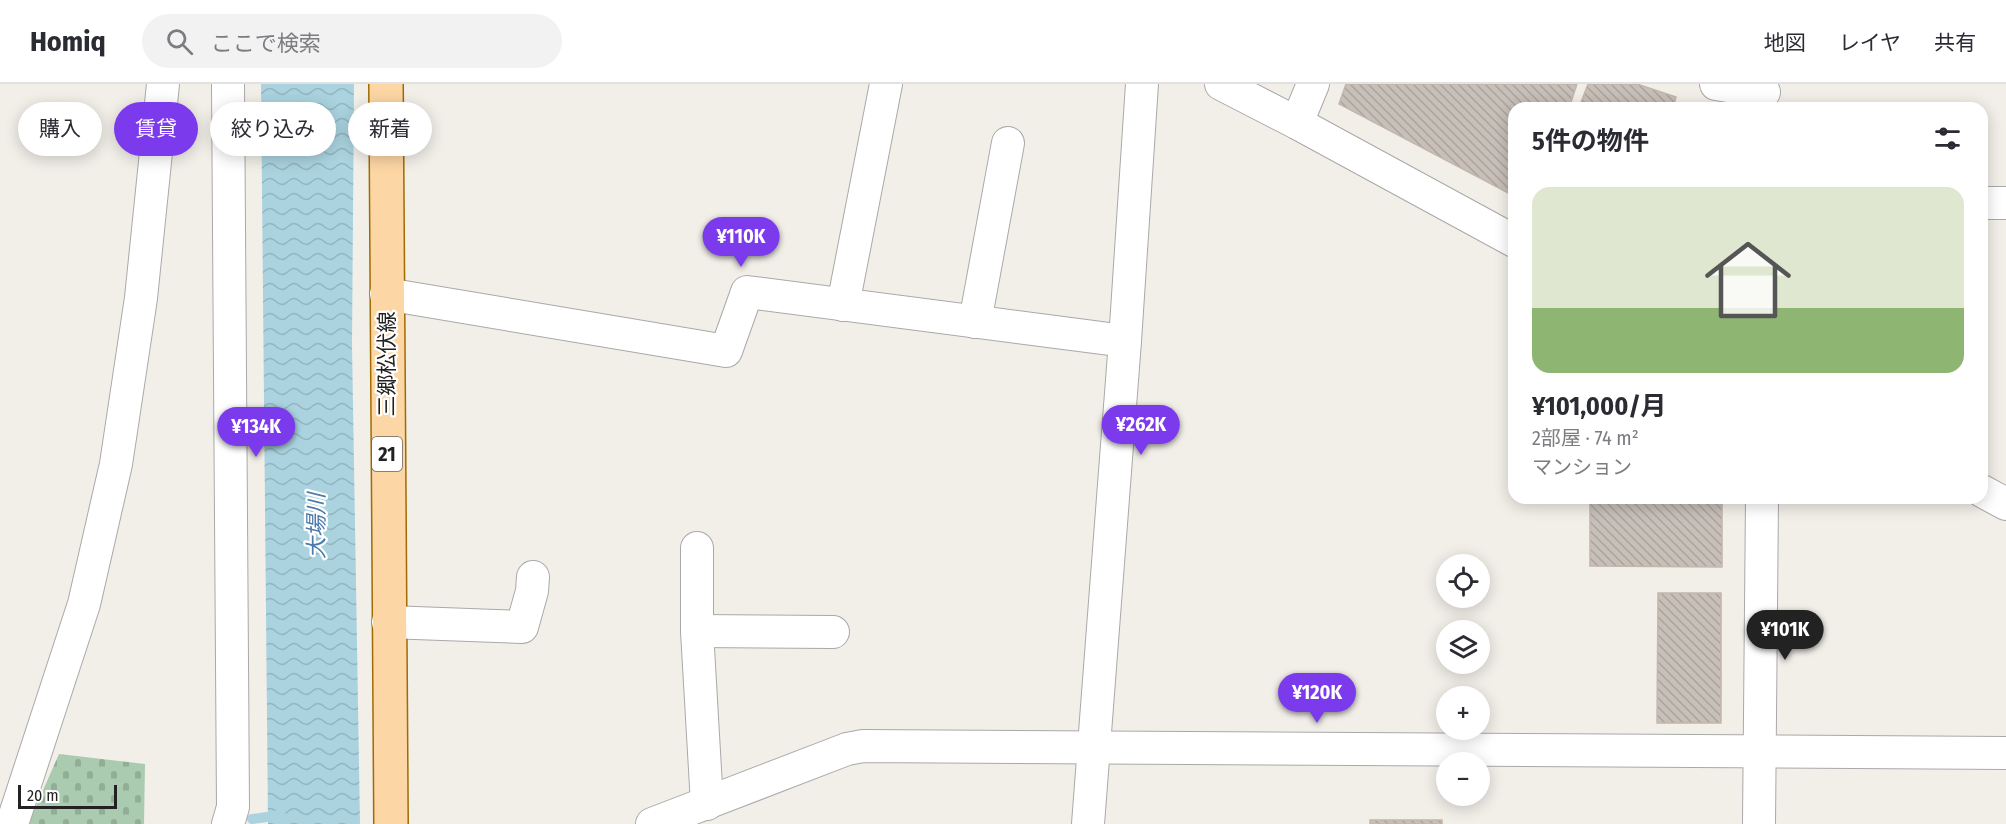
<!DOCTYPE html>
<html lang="ja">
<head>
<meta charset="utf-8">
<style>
  body { margin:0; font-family:"Fira Sans Condensed","Noto Sans JP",sans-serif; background:#f2f2f3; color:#2b2b33; height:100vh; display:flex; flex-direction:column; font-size:22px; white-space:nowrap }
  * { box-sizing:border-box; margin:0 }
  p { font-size:20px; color:#7c7c81 }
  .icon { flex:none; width:33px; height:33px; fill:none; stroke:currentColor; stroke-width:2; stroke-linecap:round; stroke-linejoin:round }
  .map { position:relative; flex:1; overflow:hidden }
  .details { position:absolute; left:1508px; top:18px; width:480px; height:402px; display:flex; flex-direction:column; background:#fff; border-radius:18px; box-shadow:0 3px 15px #0003 }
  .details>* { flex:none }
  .guide { position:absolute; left:18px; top:18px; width:570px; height:54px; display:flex; gap:12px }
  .fabs { position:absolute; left:1436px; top:470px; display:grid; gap:12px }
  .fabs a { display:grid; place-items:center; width:54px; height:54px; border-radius:50%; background:#fff; box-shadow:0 3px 15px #0003; font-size:30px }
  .scale { position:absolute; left:18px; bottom:15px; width:99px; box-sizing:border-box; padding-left:6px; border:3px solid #222; border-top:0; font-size:16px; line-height:21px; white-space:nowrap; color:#222; -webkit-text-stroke:4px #fff; paint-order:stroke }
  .price { position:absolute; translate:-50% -51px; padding:0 14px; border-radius:21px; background:#7c3aed; color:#fff; font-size:20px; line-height:39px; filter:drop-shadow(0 2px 3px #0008) }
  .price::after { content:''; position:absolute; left:50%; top:36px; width:18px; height:14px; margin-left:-9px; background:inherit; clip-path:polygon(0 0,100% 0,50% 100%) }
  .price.on { background:#222; color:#fff }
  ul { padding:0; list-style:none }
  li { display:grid; align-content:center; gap:12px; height:318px; padding:0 24px }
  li+li { border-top:2px solid #e1e1e2 }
  li span { display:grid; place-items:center; height:186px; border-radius:18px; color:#555 }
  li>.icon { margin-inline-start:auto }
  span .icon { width:108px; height:108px; fill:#fffc; stroke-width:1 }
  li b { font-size:26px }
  h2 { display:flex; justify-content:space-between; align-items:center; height:72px; padding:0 24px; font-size:26px }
  .tag { padding:0 21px; border-radius:27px; background:#fff; box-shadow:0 3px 15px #0003; font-size:21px; line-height:54px }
  .tag.on { background:#7c3aed; color:#fff }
  header { display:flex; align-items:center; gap:36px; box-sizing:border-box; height:84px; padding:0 30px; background:#fff; border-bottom:2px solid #e1e1e2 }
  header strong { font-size:28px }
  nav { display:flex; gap:33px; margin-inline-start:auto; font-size:21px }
  .search { width:420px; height:54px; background:#f2f2f3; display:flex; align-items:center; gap:15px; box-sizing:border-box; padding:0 21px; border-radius:33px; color:#7c7c81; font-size:22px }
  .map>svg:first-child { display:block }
  .cemetery { fill:url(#cemetery-stones) }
  .water { fill:url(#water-waves) }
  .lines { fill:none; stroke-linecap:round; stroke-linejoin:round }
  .stream { stroke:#aad3df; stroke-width:10 }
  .building { fill:url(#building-back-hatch); stroke:#c4b6ab; stroke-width:1.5 }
  .minor-casing { stroke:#a9a9a9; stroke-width:34 }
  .major-casing { stroke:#a06b00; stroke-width:36 }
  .minor { stroke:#fff; stroke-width:32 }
  .major { stroke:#fcd6a4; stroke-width:33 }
  .labels { text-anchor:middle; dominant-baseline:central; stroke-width:4.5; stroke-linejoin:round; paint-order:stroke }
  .shield { fill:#fff; stroke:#646464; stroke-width:1.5 }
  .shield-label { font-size:20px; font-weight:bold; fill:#222 }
  .street-label { font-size:21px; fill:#222; stroke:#fff }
  .water-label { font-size:22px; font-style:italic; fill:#4a7aab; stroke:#fff }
</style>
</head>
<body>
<header>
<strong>Homiq</strong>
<div class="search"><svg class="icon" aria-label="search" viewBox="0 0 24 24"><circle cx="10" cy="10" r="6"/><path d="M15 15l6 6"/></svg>ここで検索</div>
<nav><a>地図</a><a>レイヤ</a><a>共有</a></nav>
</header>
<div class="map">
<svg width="2006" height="740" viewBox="0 0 2006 740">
  <defs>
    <pattern id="cemetery-stones" width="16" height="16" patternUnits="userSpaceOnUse" patternTransform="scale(1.5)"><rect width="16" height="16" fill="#aacbaf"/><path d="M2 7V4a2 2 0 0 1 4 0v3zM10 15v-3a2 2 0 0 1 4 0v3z" fill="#92ae96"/></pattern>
    <pattern id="water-waves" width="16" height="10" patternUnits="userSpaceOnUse" patternTransform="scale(1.5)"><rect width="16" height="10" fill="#aad3df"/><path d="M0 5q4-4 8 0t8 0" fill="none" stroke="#92b5bf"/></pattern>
    <pattern id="building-back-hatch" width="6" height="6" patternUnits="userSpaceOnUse" patternTransform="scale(1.5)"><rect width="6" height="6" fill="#c7bfb8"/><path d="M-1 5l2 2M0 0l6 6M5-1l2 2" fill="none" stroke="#aba49e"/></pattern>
  </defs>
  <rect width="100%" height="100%" fill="#f2efe9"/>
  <path class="cemetery" d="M59,670L145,680L144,740H28Z"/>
  <path class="water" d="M261,0H354L352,261L360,740H268Z"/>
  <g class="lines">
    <path class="stream" d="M252,735L281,731"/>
  </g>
  <g class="building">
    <path d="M1346,0H1577L1569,24H1514V112L1339,20Z"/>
    <path d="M1588,0H1637L1676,13L1673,24H1579Z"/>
    <path d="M1590,416H1722V483L1590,482Z"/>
    <path d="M1658,509H1721V639H1657Z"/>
    <rect x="1370" y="736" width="72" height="4"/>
  </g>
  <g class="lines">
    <g class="minor-casing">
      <g id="minor">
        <path d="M228,0L233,723L228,740"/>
        <path d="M1221,0L1297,39L1514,157"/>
        <path d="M1716,0L1764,8"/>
        <path d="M1297,39L1313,0"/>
        <path d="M1982,119H2006"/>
        <path d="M386,210L726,267L747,208L1125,257"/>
        <path d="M843,221L886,0"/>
        <path d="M975,238L1008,59"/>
        <path d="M1982,407L2006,420"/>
        <path d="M697,464V547L707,720"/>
        <path d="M388,538L522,543L532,507L533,493"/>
        <path d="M697,547L833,548"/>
        <path d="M12,740L84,520L116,380L141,214L163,0"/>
        <path d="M652,740L847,665L863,662L2006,669"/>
        <path d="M1088,740L1125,257L1142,0"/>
        <path d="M1759,740L1762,414"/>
      </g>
    </g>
    <g class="major-casing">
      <path id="major" d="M386,0L391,740"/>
    </g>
    <use href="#minor" class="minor"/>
    <use href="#major" class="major"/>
  </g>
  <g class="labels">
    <rect class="shield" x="372" y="353" width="30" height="34" rx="4.5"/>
    <g class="shield-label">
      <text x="387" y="370">21</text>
    </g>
    <g class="street-label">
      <text transform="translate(387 280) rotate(-90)">三郷松伏線</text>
    </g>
    <g class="water-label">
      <text transform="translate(316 442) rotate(-90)">大場川</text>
    </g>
  </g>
</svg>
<div class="fabs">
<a><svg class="icon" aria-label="locate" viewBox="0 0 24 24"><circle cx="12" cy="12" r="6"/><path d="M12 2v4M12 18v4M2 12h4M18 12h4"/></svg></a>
<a><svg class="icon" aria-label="layers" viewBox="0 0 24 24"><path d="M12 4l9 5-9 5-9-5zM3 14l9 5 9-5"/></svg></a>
<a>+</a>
<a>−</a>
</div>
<div class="scale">20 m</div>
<b class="price" style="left:741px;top:184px">¥110K</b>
<b class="price" style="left:1141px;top:372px">¥262K</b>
<b class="price" style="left:256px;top:374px">¥134K</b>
<b class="price on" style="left:1785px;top:577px">¥101K</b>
<b class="price" style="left:1317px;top:640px">¥120K</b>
<div class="guide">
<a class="tag">購入</a>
<a class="tag on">賃貸</a>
<a class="tag">絞り込み</a>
<a class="tag">新着</a>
</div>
<section class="details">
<h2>5件の物件<svg class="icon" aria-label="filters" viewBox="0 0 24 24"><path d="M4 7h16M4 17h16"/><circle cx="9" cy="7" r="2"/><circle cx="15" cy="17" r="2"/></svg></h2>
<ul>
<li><span style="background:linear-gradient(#dfe7d0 65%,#8fb573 0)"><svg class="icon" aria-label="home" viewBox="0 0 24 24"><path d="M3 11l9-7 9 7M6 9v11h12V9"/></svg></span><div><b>¥101,000/月</b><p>2部屋 · 74 m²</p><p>マンション</p></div></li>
</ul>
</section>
</div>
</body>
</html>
